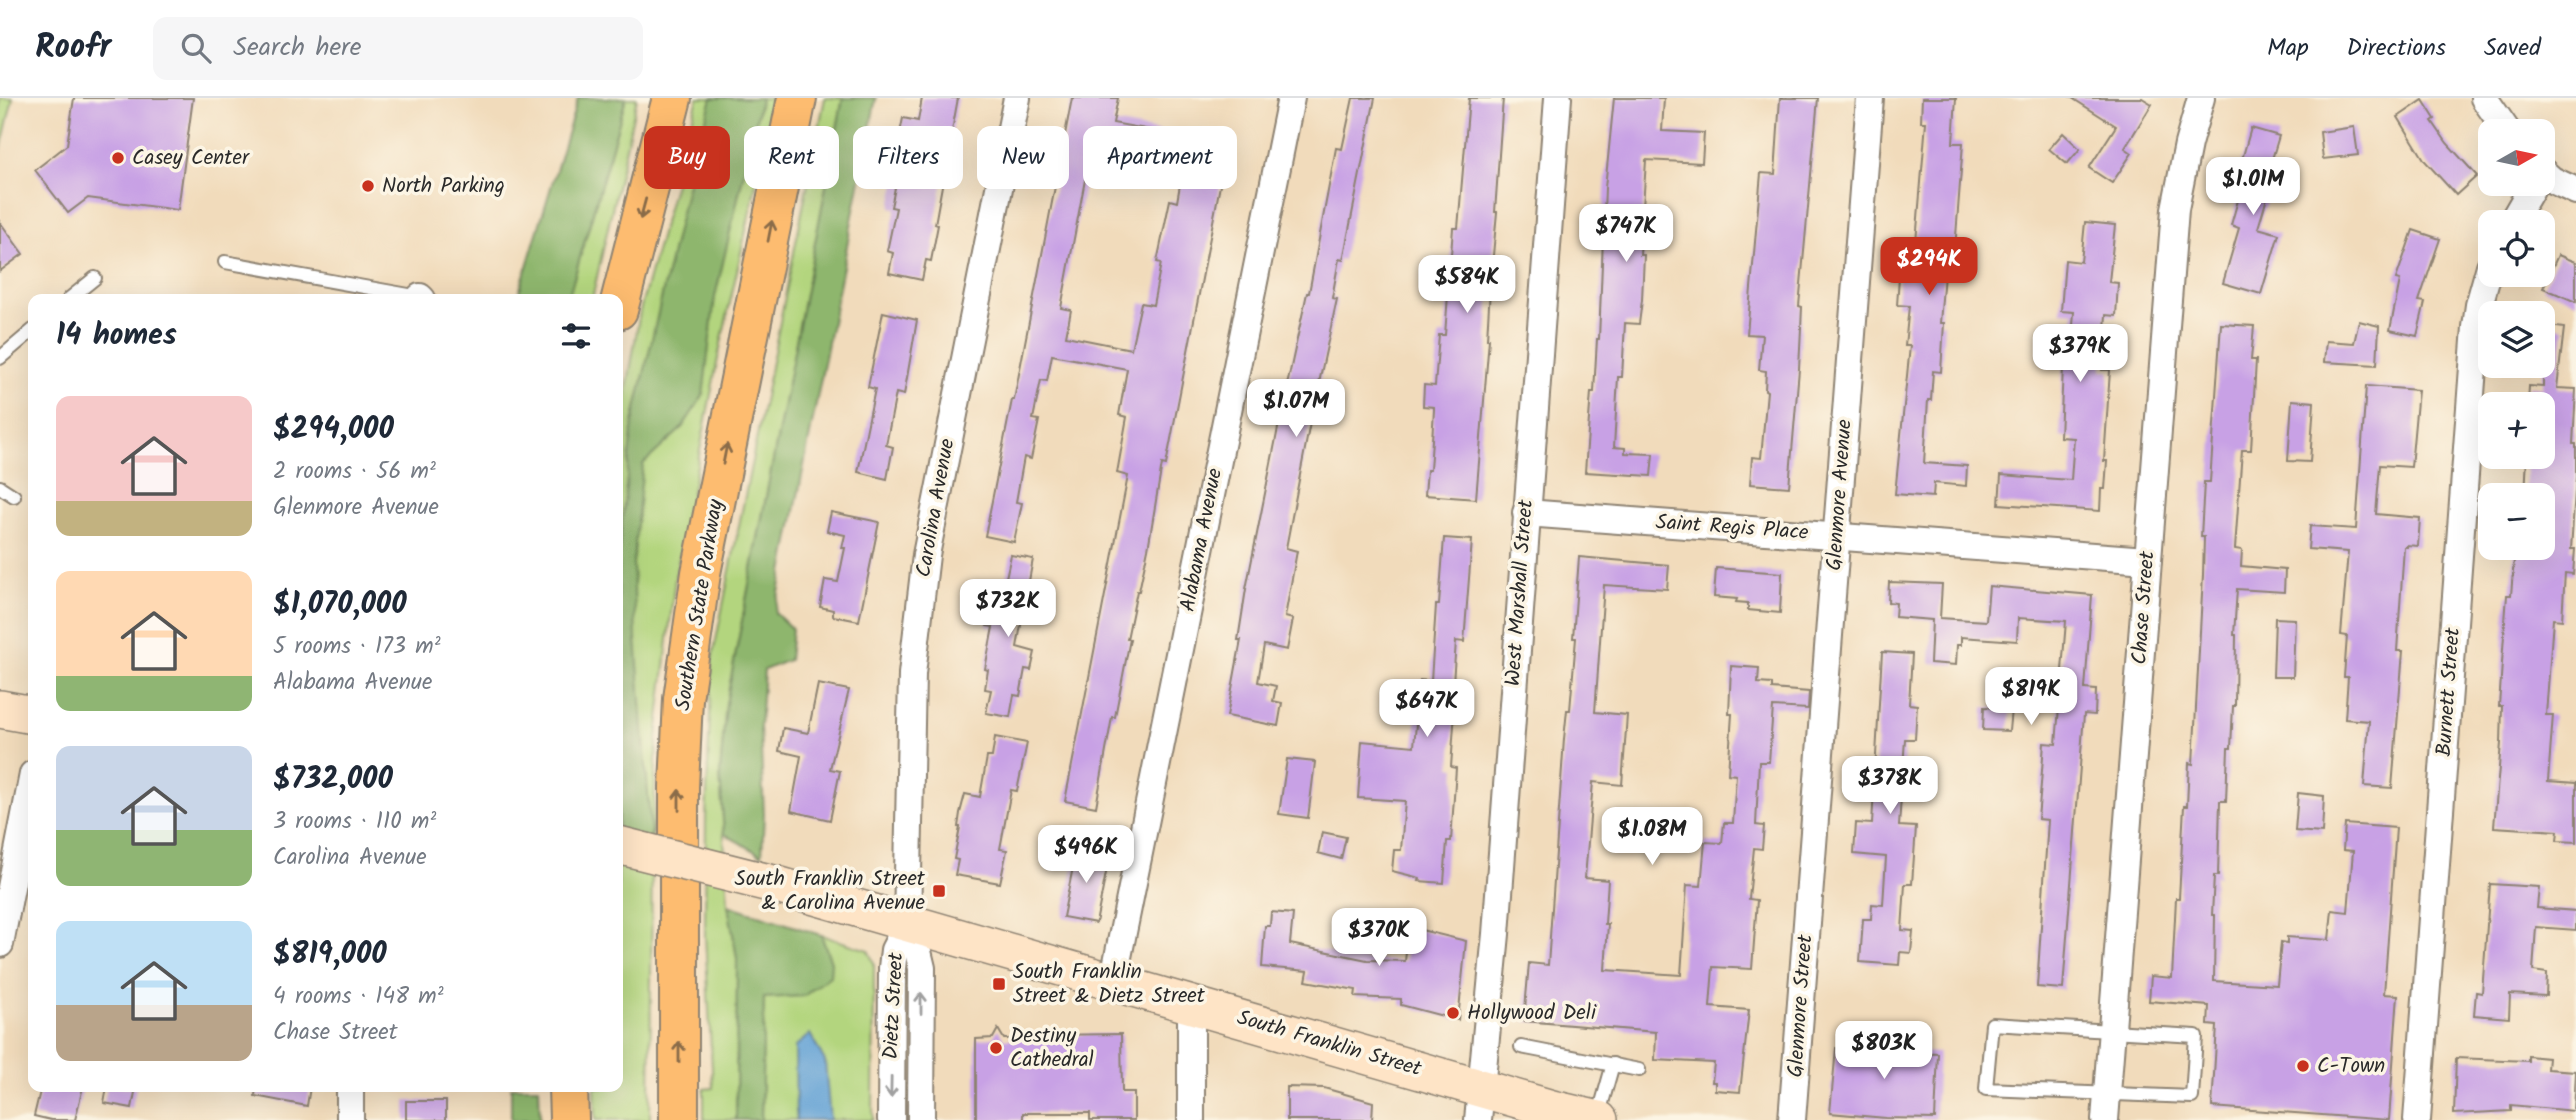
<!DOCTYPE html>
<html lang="en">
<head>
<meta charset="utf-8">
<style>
  body { margin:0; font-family:Kalam,sans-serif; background:#f6f6f7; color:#1f2937; height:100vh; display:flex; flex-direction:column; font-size:26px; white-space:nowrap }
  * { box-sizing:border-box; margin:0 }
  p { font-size:23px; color:#747a83 }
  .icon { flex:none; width:38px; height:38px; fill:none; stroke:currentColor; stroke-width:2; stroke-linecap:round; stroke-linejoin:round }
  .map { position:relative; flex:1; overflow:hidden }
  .sheet { position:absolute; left:28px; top:196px; width:595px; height:798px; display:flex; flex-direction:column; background:#fff; border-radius:14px; box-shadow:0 7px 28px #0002 }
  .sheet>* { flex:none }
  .top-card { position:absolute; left:644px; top:28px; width:665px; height:63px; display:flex; gap:14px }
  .needle { width:46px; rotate:81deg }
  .controls { position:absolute; left:2478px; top:21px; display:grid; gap:14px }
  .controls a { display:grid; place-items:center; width:77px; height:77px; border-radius:14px; background:#fff; box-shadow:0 7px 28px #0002; font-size:35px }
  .price { position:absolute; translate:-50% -60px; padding:0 16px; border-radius:14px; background:#fff; color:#222; font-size:23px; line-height:46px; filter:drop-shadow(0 2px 4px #0008) }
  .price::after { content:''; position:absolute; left:50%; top:42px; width:21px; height:16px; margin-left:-10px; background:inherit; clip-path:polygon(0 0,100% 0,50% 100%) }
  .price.active { background:#c8321e; color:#fff }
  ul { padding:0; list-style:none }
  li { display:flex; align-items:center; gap:21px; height:175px; padding:0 28px }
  li span { display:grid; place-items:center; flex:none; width:196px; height:140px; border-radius:14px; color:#555 }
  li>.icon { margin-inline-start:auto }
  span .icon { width:84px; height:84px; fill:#fffc; stroke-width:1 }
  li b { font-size:30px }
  h2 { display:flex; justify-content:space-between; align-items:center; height:84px; padding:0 28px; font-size:30px }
  .tag { padding:0 24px; border-radius:14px; background:#fff; box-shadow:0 7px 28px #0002; font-size:24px; line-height:63px }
  .tag.active { background:#c8321e; color:#fff }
  header { display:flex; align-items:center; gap:42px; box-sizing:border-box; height:98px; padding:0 35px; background:#fff; border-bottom:2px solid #e0e1e3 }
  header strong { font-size:33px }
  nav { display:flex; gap:38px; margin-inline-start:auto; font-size:24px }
  .search { width:490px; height:63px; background:#f6f6f7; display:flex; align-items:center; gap:18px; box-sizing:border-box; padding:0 24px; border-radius:14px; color:#747a83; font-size:26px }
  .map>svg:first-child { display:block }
  .green { fill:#b3d57e; stroke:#6f8054; stroke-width:2 }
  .forest { fill:#8eb66d; stroke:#5c704c; stroke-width:2 }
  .water { fill:#64a2d5; stroke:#486680; stroke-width:2 }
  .building { fill:#c8a1e5; fill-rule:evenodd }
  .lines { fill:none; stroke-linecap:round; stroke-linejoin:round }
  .service-casing { stroke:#8e8373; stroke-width:16 }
  .minor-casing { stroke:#8e8373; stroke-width:30 }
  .secondary-casing { stroke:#8e8373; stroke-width:40 }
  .motorway-casing { stroke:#8e8373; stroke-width:42 }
  .service { stroke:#fff; stroke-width:12 }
  .minor { stroke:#fff; stroke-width:26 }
  .secondary { stroke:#fee4c6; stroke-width:37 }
  .motorway { stroke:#fdbc70; stroke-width:38 }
  .secondary-bridge-casing { stroke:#8e8373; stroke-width:40; stroke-linecap:butt }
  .secondary-bridge { stroke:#fee4c6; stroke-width:37 }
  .oneway { stroke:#8a6c4a }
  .oneway2 { stroke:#a0a0a0 }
  .poi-dot { fill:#c8321e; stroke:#fcf5e5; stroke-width:2.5 }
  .labels { text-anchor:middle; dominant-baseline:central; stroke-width:7; stroke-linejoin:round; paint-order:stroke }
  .poi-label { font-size:21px; fill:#2b2b2b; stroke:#fcf5e5; text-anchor:start }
  .street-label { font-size:21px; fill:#2b2b2b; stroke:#fcf5e5 }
</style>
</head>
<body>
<header>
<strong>Roofr</strong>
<div class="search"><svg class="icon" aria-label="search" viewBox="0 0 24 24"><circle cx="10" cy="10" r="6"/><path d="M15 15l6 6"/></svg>Search here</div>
<nav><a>Map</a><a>Directions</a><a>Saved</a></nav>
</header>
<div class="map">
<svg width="2576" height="1022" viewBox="0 0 2576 1022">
  <rect width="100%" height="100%" fill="#fcf5e5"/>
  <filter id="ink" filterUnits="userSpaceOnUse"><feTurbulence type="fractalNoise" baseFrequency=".0143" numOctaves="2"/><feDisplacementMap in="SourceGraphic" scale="14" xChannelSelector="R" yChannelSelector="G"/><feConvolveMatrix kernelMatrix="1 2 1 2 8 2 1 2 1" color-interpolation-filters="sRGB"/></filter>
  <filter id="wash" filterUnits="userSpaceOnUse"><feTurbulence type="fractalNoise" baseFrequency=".00686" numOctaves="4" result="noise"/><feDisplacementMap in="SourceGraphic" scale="28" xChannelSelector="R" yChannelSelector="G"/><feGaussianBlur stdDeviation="1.57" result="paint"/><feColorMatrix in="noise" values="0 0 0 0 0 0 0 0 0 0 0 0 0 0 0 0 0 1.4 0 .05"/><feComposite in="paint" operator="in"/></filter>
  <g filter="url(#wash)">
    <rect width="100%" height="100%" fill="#f1dbbb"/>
    <g class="green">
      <path d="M0,0H13L0,55Z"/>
      <path d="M626,0H637L592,201H568Z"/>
      <path d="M698,0H775L720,250L675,480L657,639L652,748L650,1022H596L595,989H618V345L640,213Z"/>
      <path d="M825,0H843L726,606L720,675L728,806L737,860L736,1022H704V991L713,990L705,837L706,721L712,562Z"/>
      <path d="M821,837L868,852L874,865L873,1022H761L764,899L803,898L831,864Z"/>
    </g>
    <g class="forest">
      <path d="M578,0H626L568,201H517Z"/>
      <path d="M712,0H761L715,199L703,298L681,331L643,366L633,466L636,540L652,748L618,738V460L633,324L686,93Z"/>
      <path d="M843,0H876L775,515L792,531L789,562L764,572L760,629L764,716L762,757L724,736L720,675L726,606Z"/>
      <path d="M728,807L821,837L831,864L830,878L804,898L764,900L761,1022H736L737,860Z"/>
      <path d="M511,989H539L540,1022H511Z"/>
    </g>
    <path class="water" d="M810,936L825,963L830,1022H796L795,949Z"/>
    <g id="blocks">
      <g class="building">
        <path d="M74,0H193L178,112L88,100L68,115L35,72L67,47Z"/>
        <path d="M922,0H958L935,126L938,127L931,163L926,162L922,182L889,175L893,155L887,153L896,110L891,109L903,51L897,50L903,20L918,23Z"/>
        <path d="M1072,0H1118L1113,25L1228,46L1166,367L1162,366L1148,451L1139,493H1137L1127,541H1130L1115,619H1112L1096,709L1065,703L1128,378L1117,375L1127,319L1119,317L1127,271L1052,257L1047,283L1041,282L1033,321L1039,322L1031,361L1024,359L1016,404L1022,405L1014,444L985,438L1012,302H1014ZM1093,39L1185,58L1177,104L1170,102L1157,164L1161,165L1153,207L1141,205L1131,251L1066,238L1071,212L1061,210Z"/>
        <path d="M1353,0H1375L1343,162L1339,161L1332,200L1337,201L1319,285L1335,288L1331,310L1315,307L1313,309L1286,450L1297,453L1285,519L1293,521L1287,552L1264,547L1258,584L1276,588L1273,603L1282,605L1278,628L1227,618L1241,542H1238L1246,491L1280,320L1307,195H1309L1336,50L1342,51Z"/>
        <path d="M1469,0H1503L1495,114H1497L1490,190L1487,241H1489L1476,401L1425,397L1427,372H1430L1434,312V309L1423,308L1424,287L1435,288L1439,237H1445L1453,130H1458Z"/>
        <path d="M1614,0H1664L1662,33L1704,35L1702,65L1646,62L1640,157H1644L1642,202L1639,226L1625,225L1622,279H1618L1614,349L1625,350V355L1653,356L1651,378L1585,374L1591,294H1594L1597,241H1599L1605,90Z"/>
        <path d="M1780,0H1818L1799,208L1802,209L1799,271L1789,389L1750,386L1752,359L1761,360L1767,293L1765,292L1766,273L1759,272L1762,237L1747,236L1761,75L1775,76Z"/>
        <path d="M1922,0H1956L1953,45H1963L1954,165L1945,164L1940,225H1944L1941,274L1933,273L1931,302H1928L1924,365L1967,368L1966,388L1934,385L1933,399L1895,396L1910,248H1905L1909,208L1897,207L1899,179L1913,180L1926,24H1921Z"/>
        <path d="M2072,0H2142L2152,6L2125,50L2132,55L2112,85L2089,70L2116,28Z"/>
        <path d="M2423,2L2435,21L2432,23L2447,45L2477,78L2456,97L2425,63L2398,19Z"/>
        <path d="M2354,29L2358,57L2323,61L2320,34Z"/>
        <path d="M2251,30L2279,38L2267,78L2273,80L2258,130L2279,136L2261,196L2223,185L2239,130L2231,127L2248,67L2241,65Z"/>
        <path d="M2063,35L2080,51L2067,66L2049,51Z"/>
        <path d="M0,124L23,156L0,173Z"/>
        <path d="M2085,124L2115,127L2109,184L2118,185L2116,218L2106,217L2102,272H2110L2104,363H2107L2105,391H2101L2100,413L1999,406L2001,377L2071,382L2074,340L2060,339L2063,269H2070L2074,214L2061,213L2065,162L2081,164Z"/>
        <path d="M2413,132L2440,141L2419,203L2425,204L2417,238L2390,232L2400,182L2396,181Z"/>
        <path d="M2558,157L2576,164V204L2543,190Z"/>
        <path d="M883,214L917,222L904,297L896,295L886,347L893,349L887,381L858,374L875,291L868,289Z"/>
        <path d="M2359,223L2379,228L2377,267L2324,264L2326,243L2354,245Z"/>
        <path d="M2221,226L2254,228L2251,262H2256L2251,352H2242L2235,451L2242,452L2241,468L2285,472L2284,494L2237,491L2234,537H2236L2235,608H2233L2231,650H2228L2226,703H2220L2218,778H2214L2212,817H2215L2214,883L2277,887L2281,844L2287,845V839L2329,842L2332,812L2348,814L2353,753L2343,752L2345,726L2396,730L2384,896L2398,897L2389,1022L2212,1009L2217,928L2208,927L2209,908L2149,903L2151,878L2172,880L2176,800H2179L2184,708H2187L2189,665L2193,666L2203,477L2204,439H2201L2204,384H2210Z"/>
        <path d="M2543,227L2564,230L2557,290L2576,291L2573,346H2576V379L2571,451H2575L2573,476L2565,475L2562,522L2553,521L2546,617H2553L2548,683L2576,685V744L2557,743L2558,733L2494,729L2501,645L2502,608H2499L2502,565L2507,497H2511L2515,450H2543V397H2525L2527,359H2543V306H2528L2529,288L2543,289Z"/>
        <path d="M2366,288L2418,292L2411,369L2380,367L2376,416L2420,420L2418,448L2407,447V449H2404L2397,553H2403L2392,690L2364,688L2369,623L2345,621L2348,579H2344L2347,538L2341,537L2348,454L2308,451L2310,428L2356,431Z"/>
        <path d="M2292,302L2314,304L2310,364L2288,363Z"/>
        <path d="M831,414L879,424L859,523L833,518V512L820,509L825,482L838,484L845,450H842L845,437L827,433Z"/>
        <path d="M1444,440L1472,442L1464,544L1456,543L1453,585H1457L1451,669L1456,670L1451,743H1447L1444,785L1419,783L1420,780L1392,773L1394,752H1401L1405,703L1358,700L1362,643L1414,648L1420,582L1431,583L1436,507H1439Z"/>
        <path d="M1011,457L1033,461L1017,549L1035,554L1031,572L1025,571L1020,598L1014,597L1010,619L986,615L991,592L985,591L988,572L985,571L993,529L987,528L994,487L1004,489Z"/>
        <path d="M1579,459L1669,467L1667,491L1604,487L1595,614L1627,617L1622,687L1593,684L1585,780L1608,782L1605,826H1608L1605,872L1681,877L1687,787L1701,788L1705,744L1722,745L1724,725H1733L1736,677L1728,676L1732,616H1729L1731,568L1759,570L1758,585L1772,586V591L1809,594L1808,611L1773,609L1769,664H1759L1756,727L1764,728L1762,751L1754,750L1749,801L1757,802L1752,871L1713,869L1710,909L1749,912L1740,994L1715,992V984H1712L1714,965L1655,962L1656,934L1524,923L1529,865L1548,867L1564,641L1567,612H1570L1576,540H1573Z"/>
        <path d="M1716,470L1782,475L1780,515L1748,512V505L1736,504L1737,501L1714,499Z"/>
        <path d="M1889,484L1942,486L1940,520L1986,523L1989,488L2092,497L2085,591L2096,592L2095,617L2084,616L2063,891L2037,889L2048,722L2038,721L2041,686L2044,645L2056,646L2066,523L2018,520L2017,543L1961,539V547H1957L1956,567L1930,565L1932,522L1895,519L1896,505L1888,504Z"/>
        <path d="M2275,520L2295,521L2293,579H2273Z"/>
        <path d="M1882,554L1912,556L1909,606L1917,607L1915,641H1905L1899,728L1916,729L1912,786H1905L1902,832L1913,833L1911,855L1900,854L1899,867L1860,864L1863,821H1871L1872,806L1883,807L1886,759L1854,756L1856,725L1872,726Z"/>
        <path d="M818,586L849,592L830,671L840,673L830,722L791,713L801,658L779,653L783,630L808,635Z"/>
        <path d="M1984,609L2011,611L2009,633L1983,632Z"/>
        <path d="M995,639L1027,645L1017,693L1011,692L1000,751L1007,752L1000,785L955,777L958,762L954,761L960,729H958L960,715L965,696L980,699L987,659H992Z"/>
        <path d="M1287,661L1315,664L1308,720L1279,716Z"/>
        <path d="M2298,695L2324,698L2322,735L2295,733Z"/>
        <path d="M1322,734L1346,739L1341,761L1318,755Z"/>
        <path d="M1077,749L1110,755L1096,825L1063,819Z"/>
        <path d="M2490,786L2539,789L2537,810L2576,813V832L2536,829L2533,873L2547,875L2546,898L2510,896L2509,920L2474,917L2476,894L2482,895Z"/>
        <path d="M1271,814L1293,816L1290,846L1367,862L1405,863L1409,829L1466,843L1458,922L1401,907V901L1355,899L1356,892L1306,883L1308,873L1262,869L1265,828H1270Z"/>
        <path d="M998,931L1004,941H1045V937L1121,936L1122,994H1134V1022H1090V1015H1023V1022H976V941L993,940Z"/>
        <path d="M1855,935L1894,939L1893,953L1938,955L1935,1021L1886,1020L1830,1015L1836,950L1854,952Z"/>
        <path d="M2528,958L2548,960L2547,971L2576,973L2574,1013L2511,1007V1013L2454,1016L2456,960L2528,963Z"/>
        <path d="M41,989H83L75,1022H51L34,1018Z"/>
        <path d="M107,989H136L132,1010L104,1005Z"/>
        <path d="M256,989H310L307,1008L255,998Z"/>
        <path d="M1287,989L1324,990L1373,1004L1372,1022H1287Z"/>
        <rect x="406" y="1003" width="40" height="19"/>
      </g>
    </g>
  </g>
  <g filter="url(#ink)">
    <use href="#blocks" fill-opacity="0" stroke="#8e8373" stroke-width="2"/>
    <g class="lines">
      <g class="service-casing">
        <g id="service">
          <path d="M225,164L420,199"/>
          <path d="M69,201L95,180"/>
          <path d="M0,260L33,232"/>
          <path d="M0,389L14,398"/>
          <path d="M1992,926L2196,938L2192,999L1986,991Z"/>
          <path d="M1521,949L1639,972"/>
          <path d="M1598,1019L1613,966"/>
        </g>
      </g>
      <g class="minor-casing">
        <g id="minor">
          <path d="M2484,0L2507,33"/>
          <path d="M2543,74L2552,82L2576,93"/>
          <path d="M2512,124L2534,86"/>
          <path d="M420,199L422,201"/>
          <path d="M1526,415L2147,462"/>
          <path d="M907,827L912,576L926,457L1017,0"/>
          <path d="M907,827L915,841L922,870L921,1022"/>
          <path d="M0,846L33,676"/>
          <path d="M1113,884L1291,0"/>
          <path d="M1191,907V1022"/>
          <path d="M350,1022V989"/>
          <path d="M891,1022L892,870L894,852L907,827"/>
          <path d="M1478,1022L1496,836L1558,0"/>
          <path d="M1792,1022L1870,0"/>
          <path d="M2105,1022L2175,111L2188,46L2201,0"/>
          <path d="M2417,1022L2476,229L2479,207L2490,168"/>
        </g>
      </g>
      <g class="secondary-casing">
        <g id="secondary">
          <path d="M0,611L33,617"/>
          <path d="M777,787L1552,1011L1599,1022"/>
        </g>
      </g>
      <g class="motorway-casing">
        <g id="motorway">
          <path d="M618,212L672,0"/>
          <path d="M568,989L569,1022"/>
          <path d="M679,1022V689L683,601L701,475L797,0"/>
        </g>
      </g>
      <use href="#service" class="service"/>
      <use href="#minor" class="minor"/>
      <use href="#secondary" class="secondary"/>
      <use href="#motorway" class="motorway"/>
      <g class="secondary-bridge-casing">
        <path id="secondary-bridge" d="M618,747L777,787"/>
      </g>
      <use href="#secondary-bridge" class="secondary-bridge"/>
    </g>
    <defs><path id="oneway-shaft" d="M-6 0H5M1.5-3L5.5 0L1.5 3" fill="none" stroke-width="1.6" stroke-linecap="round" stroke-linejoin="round" transform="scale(1.75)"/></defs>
    <g class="oneway">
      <use href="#oneway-shaft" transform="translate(643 111) rotate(105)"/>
      <use href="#oneway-shaft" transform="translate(770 133) rotate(-79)"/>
      <use href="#oneway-shaft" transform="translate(725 356) rotate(-79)"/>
      <use href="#oneway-shaft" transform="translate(679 702) rotate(-90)"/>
      <use href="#oneway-shaft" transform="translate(679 954) rotate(-90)"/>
    </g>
    <g class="oneway2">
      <use href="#oneway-shaft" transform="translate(921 905) rotate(-90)"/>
      <use href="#oneway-shaft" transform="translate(891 989) rotate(91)"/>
    </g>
  </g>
  <g class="poi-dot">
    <circle cx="118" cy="60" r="7"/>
    <circle cx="368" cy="88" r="7"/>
    <rect x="932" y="786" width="14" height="14" rx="3.5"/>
    <rect x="992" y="879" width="14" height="14" rx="3.5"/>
    <circle cx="1453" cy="915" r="7"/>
    <circle cx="996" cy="950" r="7"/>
    <circle cx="2303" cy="968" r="7"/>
  </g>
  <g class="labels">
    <g class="poi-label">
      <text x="132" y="60">Casey Center</text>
      <text x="382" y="88">North Parking</text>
      <text x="925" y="781" text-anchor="end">South Franklin Street<tspan x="925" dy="24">&amp; Carolina Avenue</tspan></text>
      <text x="1013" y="874">South Franklin<tspan x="1013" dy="24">Street &amp; Dietz Street</tspan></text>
      <text x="1467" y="915">Hollywood Deli</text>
      <text x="1010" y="938">Destiny<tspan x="1010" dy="24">Cathedral</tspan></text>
      <text x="2317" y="968">C-Town</text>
    </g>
    <g class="street-label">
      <text transform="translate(1840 397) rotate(-86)">Glenmore Avenue</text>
      <text transform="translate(936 410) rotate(-80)">Carolina Avenue</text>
      <text transform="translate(1732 430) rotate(4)">Saint Regis Place</text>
      <text transform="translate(1202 442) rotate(-79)">Alabama Avenue</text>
      <text transform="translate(1520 495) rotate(-86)">West Marshall Street</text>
      <text transform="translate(700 507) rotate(-81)">Southern State Parkway</text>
      <text transform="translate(2144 510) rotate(-86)">Chase Street</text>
      <text transform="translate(2449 594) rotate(-86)">Burnett Street</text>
      <text transform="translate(894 908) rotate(-87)">Dietz Street</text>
      <text transform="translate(1801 908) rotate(-86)">Glenmore Street</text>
      <text transform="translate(1329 946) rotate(16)">South Franklin Street</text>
    </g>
  </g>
</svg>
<div class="controls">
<a><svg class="needle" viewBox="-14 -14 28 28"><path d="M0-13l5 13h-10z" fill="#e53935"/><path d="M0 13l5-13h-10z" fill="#747a83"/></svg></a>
<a><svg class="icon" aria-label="locate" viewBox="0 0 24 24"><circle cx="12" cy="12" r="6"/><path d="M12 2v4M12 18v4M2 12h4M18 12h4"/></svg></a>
<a><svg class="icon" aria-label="layers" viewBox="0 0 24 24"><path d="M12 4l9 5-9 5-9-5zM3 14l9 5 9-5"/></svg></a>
<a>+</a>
<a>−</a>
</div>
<b class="price" style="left:2253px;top:119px">$1.01M</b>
<b class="price" style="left:1626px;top:166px">$747K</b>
<b class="price active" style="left:1929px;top:199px">$294K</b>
<b class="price" style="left:1467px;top:217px">$584K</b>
<b class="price" style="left:2080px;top:286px">$379K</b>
<b class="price" style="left:1296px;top:341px">$1.07M</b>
<b class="price" style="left:1008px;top:541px">$732K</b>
<b class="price" style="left:2031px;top:629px">$819K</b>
<b class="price" style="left:1427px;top:641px">$647K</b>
<b class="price" style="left:1890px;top:718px">$378K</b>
<b class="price" style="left:1652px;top:769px">$1.08M</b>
<b class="price" style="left:1086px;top:787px">$496K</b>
<b class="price" style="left:1379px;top:870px">$370K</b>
<b class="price" style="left:1884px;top:983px">$803K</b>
<div class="top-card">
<a class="tag active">Buy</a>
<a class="tag">Rent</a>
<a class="tag">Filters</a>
<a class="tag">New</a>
<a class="tag">Apartment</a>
</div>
<section class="sheet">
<h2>14 homes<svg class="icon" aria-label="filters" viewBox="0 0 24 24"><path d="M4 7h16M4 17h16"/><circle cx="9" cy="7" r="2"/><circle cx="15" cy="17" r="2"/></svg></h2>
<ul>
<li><span style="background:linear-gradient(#f6c9c9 75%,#c2b280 0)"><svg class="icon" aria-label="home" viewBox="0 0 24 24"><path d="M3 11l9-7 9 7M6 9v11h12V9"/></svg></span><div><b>$294,000</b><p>2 rooms · 56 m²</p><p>Glenmore Avenue</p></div></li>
<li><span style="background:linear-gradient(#ffd9b3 75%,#8fb573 0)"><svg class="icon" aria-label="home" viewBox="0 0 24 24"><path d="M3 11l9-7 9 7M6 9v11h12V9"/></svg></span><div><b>$1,070,000</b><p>5 rooms · 173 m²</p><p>Alabama Avenue</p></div></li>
<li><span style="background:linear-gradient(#c9d6e8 60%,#8fb573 0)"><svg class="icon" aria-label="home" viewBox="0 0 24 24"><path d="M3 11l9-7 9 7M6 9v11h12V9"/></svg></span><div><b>$732,000</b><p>3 rooms · 110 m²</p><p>Carolina Avenue</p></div></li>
<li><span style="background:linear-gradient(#bfe0f5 60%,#b9a48a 0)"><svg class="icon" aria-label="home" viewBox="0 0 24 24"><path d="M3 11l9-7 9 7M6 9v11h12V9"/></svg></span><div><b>$819,000</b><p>4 rooms · 148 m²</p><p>Chase Street</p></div></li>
</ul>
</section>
</div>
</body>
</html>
